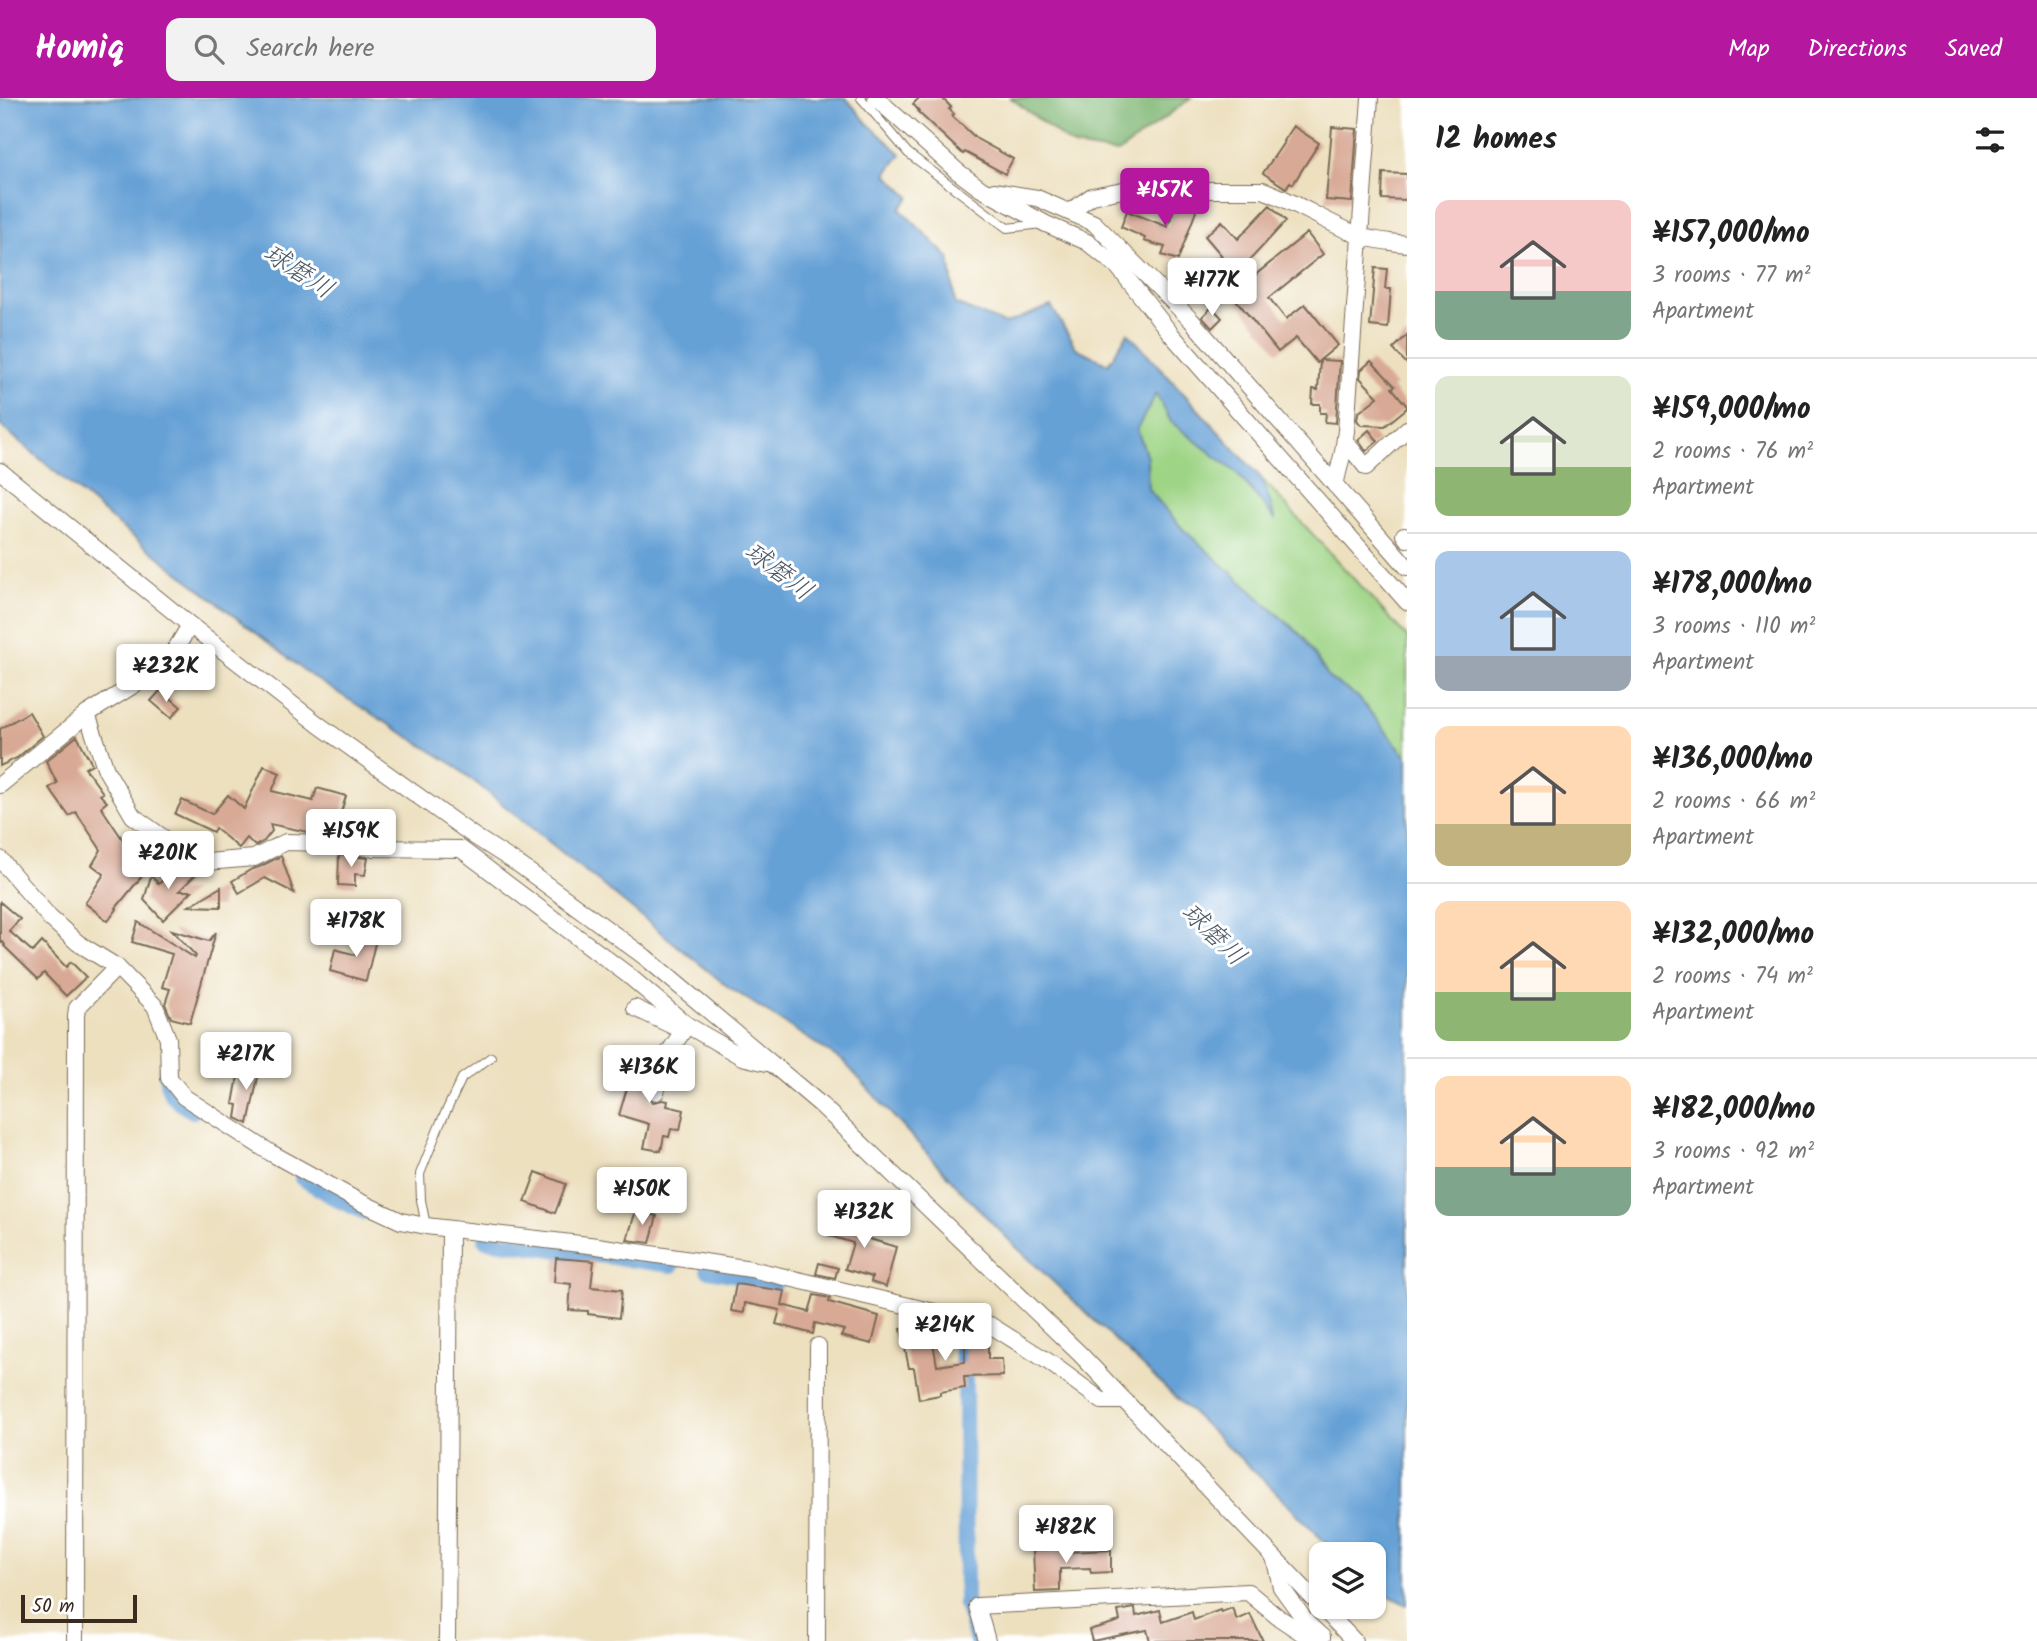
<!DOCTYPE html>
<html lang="en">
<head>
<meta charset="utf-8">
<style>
  body { margin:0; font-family:Kalam,"Klee One",sans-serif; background:#f2f2f2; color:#222; height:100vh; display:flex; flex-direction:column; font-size:26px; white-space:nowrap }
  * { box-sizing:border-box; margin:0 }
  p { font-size:23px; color:#767676 }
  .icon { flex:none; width:38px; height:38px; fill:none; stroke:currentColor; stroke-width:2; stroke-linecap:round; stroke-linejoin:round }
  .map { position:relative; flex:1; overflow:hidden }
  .side { display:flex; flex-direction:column; background:#fff; width:630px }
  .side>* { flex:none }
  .tools { position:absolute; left:1309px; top:1444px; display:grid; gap:14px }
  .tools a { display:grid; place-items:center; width:77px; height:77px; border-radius:14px; background:#fff; box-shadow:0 2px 5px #0004; font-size:35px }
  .scale { position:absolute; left:21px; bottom:18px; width:116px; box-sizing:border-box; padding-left:7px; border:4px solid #3b2a1e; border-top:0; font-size:19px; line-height:24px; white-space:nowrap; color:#3b2a1e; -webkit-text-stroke:5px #fff; paint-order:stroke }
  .price { position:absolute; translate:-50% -60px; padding:0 16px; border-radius:7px; background:#fff; color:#222; font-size:23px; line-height:46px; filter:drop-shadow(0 2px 4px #0008) }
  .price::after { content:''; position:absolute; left:50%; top:42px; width:21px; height:16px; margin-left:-10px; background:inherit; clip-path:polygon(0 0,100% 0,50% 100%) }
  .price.selected { background:#b5179e; color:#fff }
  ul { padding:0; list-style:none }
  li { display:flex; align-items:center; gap:21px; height:175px; padding:0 28px }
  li+li { border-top:2px solid #e0e0e0 }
  li span { display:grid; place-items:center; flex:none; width:196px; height:140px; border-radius:14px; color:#555 }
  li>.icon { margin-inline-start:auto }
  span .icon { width:84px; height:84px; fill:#fffc; stroke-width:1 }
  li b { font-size:30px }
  h2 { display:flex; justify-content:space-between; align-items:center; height:84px; padding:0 28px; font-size:30px }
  header { display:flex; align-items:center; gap:42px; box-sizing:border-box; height:98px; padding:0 35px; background:#b5179e; color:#fff }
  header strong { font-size:33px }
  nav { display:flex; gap:38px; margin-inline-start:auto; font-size:24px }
  .search { width:490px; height:63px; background:#f2f2f2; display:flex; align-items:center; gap:18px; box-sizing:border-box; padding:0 24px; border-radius:14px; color:#767676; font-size:26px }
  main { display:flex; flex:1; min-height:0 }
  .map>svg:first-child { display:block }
  .green { fill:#9ed485; stroke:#6c7f52; stroke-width:2 }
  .forest { fill:#7eb672; stroke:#5c7048; stroke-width:2 }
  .water { fill:#66a1d6; stroke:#50667a; stroke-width:2 }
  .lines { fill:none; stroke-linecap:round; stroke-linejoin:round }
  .canal { stroke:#66a1d6; stroke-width:16 }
  .building { fill:#d8a994 }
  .lane-casing { stroke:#796a56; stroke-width:10 }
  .street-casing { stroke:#796a56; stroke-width:18 }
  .lane { stroke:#fff; stroke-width:8 }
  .street { stroke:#fff; stroke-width:16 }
  .labels { text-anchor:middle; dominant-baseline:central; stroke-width:6; stroke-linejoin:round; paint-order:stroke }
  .water-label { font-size:26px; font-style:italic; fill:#4c5a68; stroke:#fff }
</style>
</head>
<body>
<header>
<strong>Homiq</strong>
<div class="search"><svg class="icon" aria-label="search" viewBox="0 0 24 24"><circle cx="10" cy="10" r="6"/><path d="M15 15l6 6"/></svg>Search here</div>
<nav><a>Map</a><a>Directions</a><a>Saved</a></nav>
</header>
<main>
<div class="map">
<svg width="1407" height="1543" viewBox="0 0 1407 1543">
  <rect width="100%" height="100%" fill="#fff"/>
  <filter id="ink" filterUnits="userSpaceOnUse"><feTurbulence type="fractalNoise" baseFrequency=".0143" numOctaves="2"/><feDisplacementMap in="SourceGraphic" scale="14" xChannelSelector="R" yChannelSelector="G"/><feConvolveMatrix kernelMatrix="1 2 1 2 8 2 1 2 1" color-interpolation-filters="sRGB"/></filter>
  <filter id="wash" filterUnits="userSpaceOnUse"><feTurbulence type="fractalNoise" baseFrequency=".00686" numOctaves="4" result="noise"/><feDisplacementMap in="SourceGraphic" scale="28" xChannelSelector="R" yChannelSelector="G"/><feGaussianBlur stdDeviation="1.57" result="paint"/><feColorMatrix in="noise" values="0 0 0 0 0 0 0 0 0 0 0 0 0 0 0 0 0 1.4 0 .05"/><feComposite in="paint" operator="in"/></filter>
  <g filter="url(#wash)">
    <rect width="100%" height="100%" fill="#ede0bf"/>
    <path class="green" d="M846,0L867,25L901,56L886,76L910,99L900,111L949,160L955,207L1005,226L1051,208L1076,250L1108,266L1128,235L1407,539V763L919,248Z"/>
    <path class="forest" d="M1011,0H1191L1118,55L1073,48Z"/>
    <path class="water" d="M0,0H846L867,25L901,56L886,76L910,99L900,111L949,160L955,206L1005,226L1051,208L1076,250L1108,266L1128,235L1262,381L1276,422L1237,375L1171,324L1156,296L1137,331L1147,359L1148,391L1183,431L1304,540L1329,580L1358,599L1407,659V1507L1374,1490V1456H1336L1275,1393L1012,1145L964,1096L844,964L727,888L454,667L311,578L122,430L0,327Z"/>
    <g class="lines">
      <g class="canal">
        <path d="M166,971C167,997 172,1000 193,1013"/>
        <path d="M302,1080L338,1102L365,1114"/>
        <path d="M486,1142L672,1167"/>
        <path d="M708,1172L775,1184"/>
        <path d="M938,1216L948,1218L958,1232L965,1279L966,1507L977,1543"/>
      </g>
    </g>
    <g id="blocks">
      <g class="building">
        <path d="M919,0H942L951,9L949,11L954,16L952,18L977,41L1013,61L1005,76L965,54L963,56L918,14L919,13L913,6Z"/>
        <path d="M1293,28L1319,45L1293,86L1290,84L1286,90L1263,75L1284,44L1283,43Z"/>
        <path d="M1332,29L1357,31L1352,104L1326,102Z"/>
        <path d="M1383,75L1407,76V102L1382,101Z"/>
        <path d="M1177,102H1200L1178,162L1162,157L1165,149L1144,143L1145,140L1121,129L1127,113L1168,129Z"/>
        <path d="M1270,107L1286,123L1236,177L1244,186L1307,135L1323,156L1269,200L1286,221L1305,206L1338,247L1320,262L1340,263L1336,325L1325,324L1326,315H1320V306H1312L1313,291L1318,292L1320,262L1317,265L1296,240L1278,254L1221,183L1213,191L1204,181L1217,169L1214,165L1222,158L1205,138L1222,123L1238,141Z"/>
        <path d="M1375,170L1387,171L1385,191H1391L1388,230L1370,228Z"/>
        <path d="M1212,209L1222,220L1212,230L1202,219Z"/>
        <path d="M1407,237V266L1393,251Z"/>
        <path d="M1371,263L1395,288L1392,290L1407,308V310L1385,328L1361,327L1357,322L1358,315L1378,299L1360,280L1361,272Z"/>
        <path d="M1369,332L1378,343L1366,353L1358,342Z"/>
        <path d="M161,592L181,609L171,620L151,603Z"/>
        <path d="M29,614L43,638L17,660L0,668V631Z"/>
        <path d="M77,638L92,666L85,670L103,695L100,697L107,704L101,709L137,763L146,773L116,810L117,811L108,823L85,805L104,776L92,767L101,752L76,714L69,718L49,690L57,685L46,663Z"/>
        <path d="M264,668L280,675L272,693L313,703L317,690L346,698L338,724L312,717L308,734L270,726L272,733L264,743L255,748L247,740L239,750L215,730L213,734L175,716L182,702L212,716L228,697L244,711Z"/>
        <path d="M339,757L368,760L365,777L355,776V788L338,787Z"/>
        <path d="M281,758L294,795L265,780L239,795L232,783L252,771L259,769Z"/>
        <path d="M179,764L195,777L179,793H192L163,822L144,802L151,778L159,786Z"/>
        <path d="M221,789V809L189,808Z"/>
        <path d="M0,804L20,821L9,833L33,854L42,844L66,869L71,864L86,879L66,898L44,875L38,881L4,848L5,847L1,843L0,844Z"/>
        <path d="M138,824L195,860L196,858L172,832L209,843L216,834L190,925L171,920L165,906L170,891L162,889L172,856L132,844Z"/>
        <path d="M361,833L377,837L366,883L330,873L335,851L356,857Z"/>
        <path d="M638,953L656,959L646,991L648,1000L653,1004L663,1002L668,1003L667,1008L684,1012L680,1032L671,1031L669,1039L664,1038L661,1053L644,1050L649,1026L619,1017Z"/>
        <path d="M240,967L260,970L248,1026L236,1020L238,1007L233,1006Z"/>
        <path d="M536,1074L566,1086L555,1115L525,1104Z"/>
        <path d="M636,1112L657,1118L650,1145L627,1142Z"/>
        <path d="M837,1115L865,1123L860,1138L896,1149L886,1189L871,1184L872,1179L845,1171L853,1145L830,1138Z"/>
        <path d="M556,1160L594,1163L591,1189L622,1192L619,1220L588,1216V1213L569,1212L571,1186L554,1184Z"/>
        <path d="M819,1165L838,1170L835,1180L816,1176Z"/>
        <path d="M736,1186L785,1193L782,1207L809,1214L814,1197L830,1200L829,1204L879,1218L872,1246L841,1238L844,1232L815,1225L813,1236L776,1226L780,1212L745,1205L744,1215L731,1213Z"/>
        <path d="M930,1226L937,1268L965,1264V1242H988V1261H1002L1003,1278L964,1279L965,1290L940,1294V1297L919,1301L914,1270H909L901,1231Z"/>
        <path d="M1067,1450L1068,1454L1111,1452V1474L1091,1475L1090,1470L1060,1471V1493L1035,1494L1033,1452Z"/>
        <path d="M1135,1510L1136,1518L1160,1512L1163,1524L1192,1514L1194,1522L1220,1512L1221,1514L1232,1510L1237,1522L1250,1516L1263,1543H1150L1147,1532L1092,1543L1089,1532L1120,1523L1118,1513Z"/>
      </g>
    </g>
  </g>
  <g filter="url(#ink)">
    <use href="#blocks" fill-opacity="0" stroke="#796a56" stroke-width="2"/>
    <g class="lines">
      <g class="lane-casing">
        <g id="lane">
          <path d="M861,0L908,55L1007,130L1042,126"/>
          <path d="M426,1128L421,1102L420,1076L440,1026L462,980L491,959"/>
        </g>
      </g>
      <g class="street-casing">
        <g id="street">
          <path d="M876,0L957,73L981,91L1046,126L1087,144L1118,169L1171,236L1407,504"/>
          <path d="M994,93L1037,100L1094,125L1191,222L1407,469"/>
          <path d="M1069,114L1092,98L1123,92H1263C1296,104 1325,124 1358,137C1373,143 1391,144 1407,146"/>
          <path d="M1345,343L1366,369L1407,331"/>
          <path d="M0,373L190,527L319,627L474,738L521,768L645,859L821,1007L1080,1256L1354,1543"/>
          <path d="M1335,387L1343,354L1346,333L1370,0"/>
          <path d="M1404,437L1407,441"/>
          <path d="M87,616L106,672L133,718L190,759L207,764L254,760L286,744L326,745L369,750L461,751L628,877L687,927L742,959L767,965"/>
          <path d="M0,687L87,616L137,585L175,552L190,527"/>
          <path d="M0,761L50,820L78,845L117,869L155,908L168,941L169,980L184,999L271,1055L358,1103L401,1123L426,1128L597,1148L751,1171L990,1227L1049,1264L1102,1303H1125"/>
          <path d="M635,910L683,933"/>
          <path d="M656,994L669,954L687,927"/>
          <path d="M1275,1463L1281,1489L1307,1525L1322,1539"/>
          <path d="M75,1543L76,918L77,910L117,869"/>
          <path d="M447,1543L450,1132"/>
          <path d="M817,1543L818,1248"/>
          <path d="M987,1543L977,1508L1248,1494L1278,1519L1305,1537L1322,1539"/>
        </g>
      </g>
      <use href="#lane" class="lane"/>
      <use href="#street" class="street"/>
    </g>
  </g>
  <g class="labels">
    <g class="water-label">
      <text transform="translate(298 174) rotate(33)">球磨川</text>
      <text transform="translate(778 474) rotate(37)">球磨川</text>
      <text transform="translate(1213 837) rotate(44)">球磨川</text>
    </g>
  </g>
</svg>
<div class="tools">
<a><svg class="icon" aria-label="layers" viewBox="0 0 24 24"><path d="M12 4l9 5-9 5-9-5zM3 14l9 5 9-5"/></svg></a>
</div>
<div class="scale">50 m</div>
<b class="price selected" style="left:1165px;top:130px">¥157K</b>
<b class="price" style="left:1212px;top:220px">¥177K</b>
<b class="price" style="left:166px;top:606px">¥232K</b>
<b class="price" style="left:351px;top:771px">¥159K</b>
<b class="price" style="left:168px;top:793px">¥201K</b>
<b class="price" style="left:356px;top:861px">¥178K</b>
<b class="price" style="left:246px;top:994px">¥217K</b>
<b class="price" style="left:649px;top:1007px">¥136K</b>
<b class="price" style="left:642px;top:1129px">¥150K</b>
<b class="price" style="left:864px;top:1152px">¥132K</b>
<b class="price" style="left:945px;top:1265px">¥214K</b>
<b class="price" style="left:1066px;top:1467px">¥182K</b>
</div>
<section class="side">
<h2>12 homes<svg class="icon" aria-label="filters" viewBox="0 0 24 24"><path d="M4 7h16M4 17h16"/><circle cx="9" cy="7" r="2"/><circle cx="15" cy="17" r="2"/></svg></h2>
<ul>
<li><span style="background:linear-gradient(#f6c9c9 65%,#7fa58c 0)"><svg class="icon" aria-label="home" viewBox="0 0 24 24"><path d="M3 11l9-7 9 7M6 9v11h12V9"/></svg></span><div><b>¥157,000/mo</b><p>3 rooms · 77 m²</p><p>Apartment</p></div></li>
<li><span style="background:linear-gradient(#dfe7d0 65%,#8fb573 0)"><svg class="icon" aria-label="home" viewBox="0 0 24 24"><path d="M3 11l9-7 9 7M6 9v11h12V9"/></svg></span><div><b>¥159,000/mo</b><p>2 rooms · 76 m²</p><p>Apartment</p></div></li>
<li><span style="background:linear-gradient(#a9c7e8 75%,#9aa5b1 0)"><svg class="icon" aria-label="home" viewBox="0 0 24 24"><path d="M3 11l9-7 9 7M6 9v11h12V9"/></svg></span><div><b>¥178,000/mo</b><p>3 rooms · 110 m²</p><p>Apartment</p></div></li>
<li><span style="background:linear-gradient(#ffd9b3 70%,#c2b280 0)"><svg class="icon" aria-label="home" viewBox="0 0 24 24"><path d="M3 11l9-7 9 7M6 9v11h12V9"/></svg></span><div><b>¥136,000/mo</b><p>2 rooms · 66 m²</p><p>Apartment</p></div></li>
<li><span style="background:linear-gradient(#ffd9b3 65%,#8fb573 0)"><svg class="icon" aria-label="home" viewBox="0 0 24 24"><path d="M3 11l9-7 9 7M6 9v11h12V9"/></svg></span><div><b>¥132,000/mo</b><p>2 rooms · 74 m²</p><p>Apartment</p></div></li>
<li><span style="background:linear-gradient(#ffd9b3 65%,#7fa58c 0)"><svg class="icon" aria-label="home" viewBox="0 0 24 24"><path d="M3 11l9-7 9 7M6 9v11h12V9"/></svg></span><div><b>¥182,000/mo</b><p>3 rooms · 92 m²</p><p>Apartment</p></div></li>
</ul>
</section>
</main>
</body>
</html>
